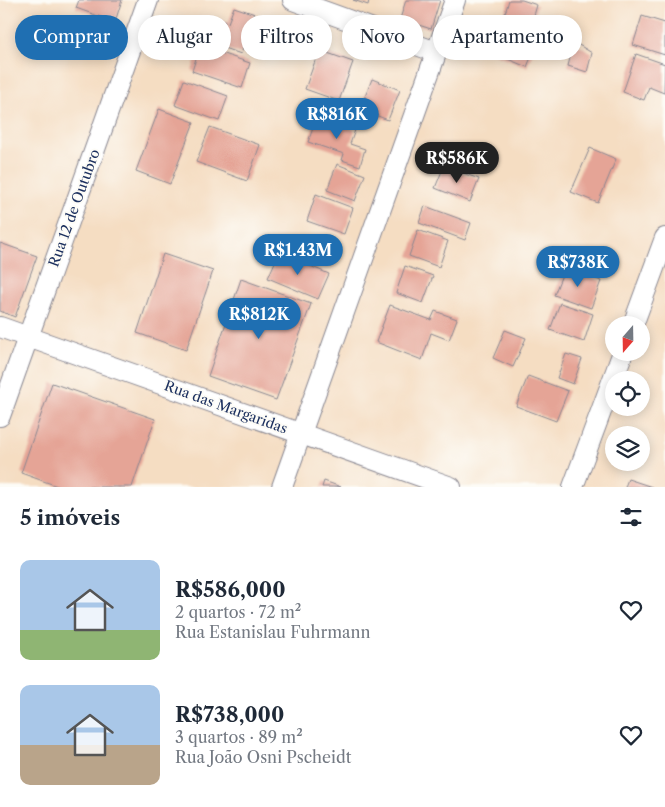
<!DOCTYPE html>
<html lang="pt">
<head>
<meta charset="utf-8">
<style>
  body { margin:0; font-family:"Libre Caslon Text",serif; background:#f6f6f7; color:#1f2937; height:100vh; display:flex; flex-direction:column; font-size:19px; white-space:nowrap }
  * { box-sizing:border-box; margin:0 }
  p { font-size:16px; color:#747a83 }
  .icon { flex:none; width:28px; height:28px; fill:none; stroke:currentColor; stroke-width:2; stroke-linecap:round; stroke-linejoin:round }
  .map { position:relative; height:487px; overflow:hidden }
  .side { display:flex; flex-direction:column; background:#fff; flex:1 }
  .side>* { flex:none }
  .hud { position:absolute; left:15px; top:15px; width:635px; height:45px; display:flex; gap:10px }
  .needle { width:32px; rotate:200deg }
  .controls { position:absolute; left:605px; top:316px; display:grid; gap:10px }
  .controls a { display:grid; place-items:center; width:45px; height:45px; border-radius:50%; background:#fff; box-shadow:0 2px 12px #0003; font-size:25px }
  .price { position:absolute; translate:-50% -42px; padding:0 11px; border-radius:18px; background:#1f6fb2; color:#fff; font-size:16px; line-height:32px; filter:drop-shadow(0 1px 2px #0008) }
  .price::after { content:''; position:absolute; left:50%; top:30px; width:15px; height:11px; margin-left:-8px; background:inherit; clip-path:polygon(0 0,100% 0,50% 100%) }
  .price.current { background:#222; color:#fff }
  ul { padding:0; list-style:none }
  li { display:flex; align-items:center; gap:15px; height:125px; padding:0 20px }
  li span { display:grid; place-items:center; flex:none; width:140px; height:100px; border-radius:10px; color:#555 }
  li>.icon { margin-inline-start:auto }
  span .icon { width:60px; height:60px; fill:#fffc; stroke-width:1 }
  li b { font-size:21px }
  h2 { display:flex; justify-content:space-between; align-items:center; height:60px; padding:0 20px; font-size:21px }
  .tag { padding:0 18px; border-radius:22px; background:#fff; box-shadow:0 2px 12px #0003; font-size:18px; line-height:45px }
  .tag.current { background:#1f6fb2; color:#fff }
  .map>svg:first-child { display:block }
  .building { fill:#e5a496 }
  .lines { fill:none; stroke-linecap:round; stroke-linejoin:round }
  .minor-casing { stroke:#888690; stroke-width:22 }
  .minor { stroke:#fff; stroke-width:20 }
  .labels { text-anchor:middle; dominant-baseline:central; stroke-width:4; stroke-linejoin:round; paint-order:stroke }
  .street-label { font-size:14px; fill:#1b2f5e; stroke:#fdfcf7 }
</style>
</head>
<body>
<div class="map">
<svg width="665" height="487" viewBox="0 0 665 487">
  <rect width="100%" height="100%" fill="#fdfcf7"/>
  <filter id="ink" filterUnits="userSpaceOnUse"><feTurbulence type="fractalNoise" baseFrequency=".02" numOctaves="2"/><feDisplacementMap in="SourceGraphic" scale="10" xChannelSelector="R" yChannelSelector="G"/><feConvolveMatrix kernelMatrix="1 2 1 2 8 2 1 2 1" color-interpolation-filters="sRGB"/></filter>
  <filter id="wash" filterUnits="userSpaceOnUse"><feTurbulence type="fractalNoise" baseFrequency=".0096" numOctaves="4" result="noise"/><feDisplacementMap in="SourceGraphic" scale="20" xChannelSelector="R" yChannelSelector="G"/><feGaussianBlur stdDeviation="1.12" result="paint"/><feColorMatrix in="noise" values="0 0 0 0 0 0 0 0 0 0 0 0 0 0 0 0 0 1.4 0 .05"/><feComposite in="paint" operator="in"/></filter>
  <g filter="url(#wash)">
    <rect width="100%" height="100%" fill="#f5ddc2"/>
    <g id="blocks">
      <g class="building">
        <path d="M79,0H122L115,22L76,8Z"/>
        <path d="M353,0H369L368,5Z"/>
        <path d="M406,0H440L431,29L400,19Z"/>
        <path d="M509,0H522L537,5L531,26L504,17Z"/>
        <path d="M234,7L255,14L241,54L201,40L209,16L228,23Z"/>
        <path d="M642,16L665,23V55L633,45Z"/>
        <path d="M504,24L539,38L527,67L493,53Z"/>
        <path d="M574,42L592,53L587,72L568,66Z"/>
        <path d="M200,46L250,63L242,88L192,71Z"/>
        <path d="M319,50L353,62L339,101L305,89Z"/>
        <path d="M636,54L665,64L664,93L649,87L644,100L623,92Z"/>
        <path d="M372,79L400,90L388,120L360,109Z"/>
        <path d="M184,80L228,96L219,121L175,105Z"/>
        <path d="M159,109L194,122L170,184L136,171Z"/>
        <path d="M317,117L355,130L350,144L365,149L360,166L342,160L344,154L308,142Z"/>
        <path d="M210,127L260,145L247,181L196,162Z"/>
        <path d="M590,148L616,159L598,203L571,192Z"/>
        <path d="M337,164L365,175L355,201L327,190Z"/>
        <path d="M444,166L479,179L470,202L435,188Z"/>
        <path d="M316,194L353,208L344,234L307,221Z"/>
        <path d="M425,206L471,223L465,240L419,223Z"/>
        <path d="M418,230L448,241L439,267L409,256Z"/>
        <path d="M0,243L37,256L15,317L0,311Z"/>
        <path d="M279,253L329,274L318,299L268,278Z"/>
        <path d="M163,254L213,271L186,350L137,333Z"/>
        <path d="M405,266L433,276L423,303L396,293Z"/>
        <path d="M565,267L601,281L591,308L554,295Z"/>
        <path d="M241,279L311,304L276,400L208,376Z"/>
        <path d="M560,303L593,314L584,342L550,330Z"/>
        <path d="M390,305L431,320L435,311L457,319L449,340L431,333L422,360L376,342Z"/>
        <path d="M505,330L526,338L513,367L493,358Z"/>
        <path d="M566,354L582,359L573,384L557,378Z"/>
        <path d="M528,376L568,391L556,421L516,406Z"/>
        <path d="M52,383L155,419L132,487H60L21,473Z"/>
        <path d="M628,479L652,487H625Z"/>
        <path d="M324,481L341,487H322Z"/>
      </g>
    </g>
  </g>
  <g filter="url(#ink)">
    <use href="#blocks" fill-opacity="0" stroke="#888690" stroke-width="1"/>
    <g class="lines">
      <g class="minor-casing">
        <g id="minor">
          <path d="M293,0L436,52"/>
          <path d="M633,325L665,238"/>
          <path d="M0,327L451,487"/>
          <path d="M0,416L148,0"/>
          <path d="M282,487L455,0"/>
          <path d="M573,487L623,352"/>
        </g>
      </g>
      <use href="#minor" class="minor"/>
    </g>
  </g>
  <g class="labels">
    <g class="street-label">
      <text transform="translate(74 208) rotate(-70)">Rua 12 de Outubro</text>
      <text transform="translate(226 407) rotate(20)">Rua das Margaridas</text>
    </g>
  </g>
</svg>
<div class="controls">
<a><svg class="needle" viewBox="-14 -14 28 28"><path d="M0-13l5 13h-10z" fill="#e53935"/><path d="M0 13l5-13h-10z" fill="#747a83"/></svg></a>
<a><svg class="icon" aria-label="locate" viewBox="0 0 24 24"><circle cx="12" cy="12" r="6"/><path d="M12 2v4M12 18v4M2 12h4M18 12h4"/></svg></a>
<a><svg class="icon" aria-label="layers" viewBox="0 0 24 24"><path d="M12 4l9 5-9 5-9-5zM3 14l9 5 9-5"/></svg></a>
</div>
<b class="price" style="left:337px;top:140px">R$816K</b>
<b class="price current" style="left:457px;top:184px">R$586K</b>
<b class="price" style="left:298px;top:276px">R$1.43M</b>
<b class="price" style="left:578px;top:288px">R$738K</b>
<b class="price" style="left:259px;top:340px">R$812K</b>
<div class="hud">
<a class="tag current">Comprar</a>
<a class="tag">Alugar</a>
<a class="tag">Filtros</a>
<a class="tag">Novo</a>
<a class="tag">Apartamento</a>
</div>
</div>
<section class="side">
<h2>5 imóveis<svg class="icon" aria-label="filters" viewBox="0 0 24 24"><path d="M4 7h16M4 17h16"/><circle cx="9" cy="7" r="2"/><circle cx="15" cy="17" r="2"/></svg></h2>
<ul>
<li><span style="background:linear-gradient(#a9c7e8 70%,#8fb573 0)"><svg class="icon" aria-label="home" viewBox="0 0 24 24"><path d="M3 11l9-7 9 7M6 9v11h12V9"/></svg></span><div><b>R$586,000</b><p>2 quartos · 72 m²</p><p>Rua Estanislau Fuhrmann</p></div><svg class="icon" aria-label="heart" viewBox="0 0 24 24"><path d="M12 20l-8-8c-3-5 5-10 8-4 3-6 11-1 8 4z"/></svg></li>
<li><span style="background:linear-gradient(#a9c7e8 60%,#b9a48a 0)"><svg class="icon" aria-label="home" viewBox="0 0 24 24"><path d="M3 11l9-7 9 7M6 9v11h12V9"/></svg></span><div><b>R$738,000</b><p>3 quartos · 89 m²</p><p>Rua João Osni Pscheidt</p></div><svg class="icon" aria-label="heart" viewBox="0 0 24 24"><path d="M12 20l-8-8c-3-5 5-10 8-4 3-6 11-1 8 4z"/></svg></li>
</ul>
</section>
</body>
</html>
